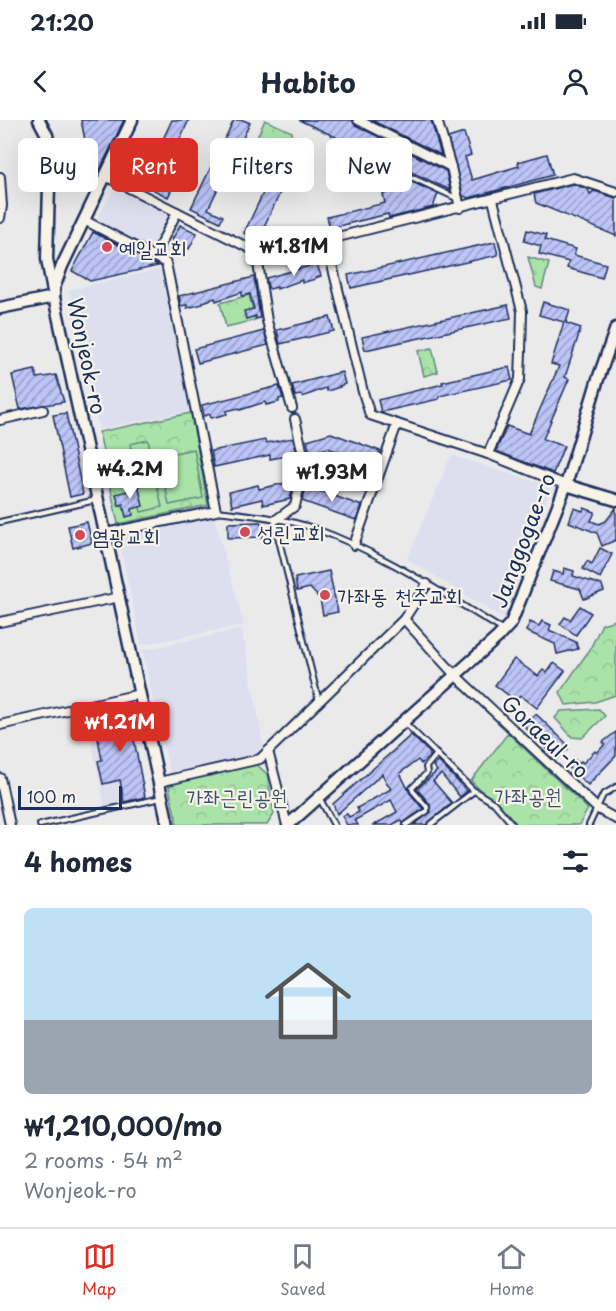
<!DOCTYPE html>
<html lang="en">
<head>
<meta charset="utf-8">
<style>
  body { margin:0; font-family:"Playpen Sans","Poor Story",sans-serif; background:#f6f6f7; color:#1f2937; height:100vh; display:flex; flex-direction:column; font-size:22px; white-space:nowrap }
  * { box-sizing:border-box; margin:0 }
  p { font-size:20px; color:#747a83 }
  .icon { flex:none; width:33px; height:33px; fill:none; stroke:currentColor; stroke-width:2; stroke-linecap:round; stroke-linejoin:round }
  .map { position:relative; height:705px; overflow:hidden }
  .sheet { display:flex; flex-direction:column; background:#fff; flex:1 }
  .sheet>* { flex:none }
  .guide { position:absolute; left:18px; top:18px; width:580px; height:54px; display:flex; gap:12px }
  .scale { position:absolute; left:18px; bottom:15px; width:104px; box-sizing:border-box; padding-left:6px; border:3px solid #1b2f5e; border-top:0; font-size:16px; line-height:21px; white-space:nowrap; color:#1b2f5e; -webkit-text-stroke:4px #f7f3e8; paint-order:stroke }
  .price { position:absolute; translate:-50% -51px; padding:0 14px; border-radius:6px; background:#fff; color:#222; font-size:20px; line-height:39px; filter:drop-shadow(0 2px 3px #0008) }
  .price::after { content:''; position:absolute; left:50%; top:36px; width:18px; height:14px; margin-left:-9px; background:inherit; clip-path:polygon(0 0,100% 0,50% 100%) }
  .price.on { background:#d93025; color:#fff }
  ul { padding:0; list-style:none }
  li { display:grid; align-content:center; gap:12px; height:318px; padding:0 24px }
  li+li { border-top:2px solid #e0e1e3 }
  li span { display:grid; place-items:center; height:186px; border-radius:9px; color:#555 }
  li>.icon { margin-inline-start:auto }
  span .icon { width:108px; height:108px; fill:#fffc; stroke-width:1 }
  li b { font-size:26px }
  h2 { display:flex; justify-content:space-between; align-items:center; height:72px; padding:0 24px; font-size:26px }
  .tag { padding:0 21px; border-radius:9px; background:#fff; box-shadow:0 6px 24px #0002; font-size:21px; line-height:54px }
  .tag.on { background:#d93025; color:#fff }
  .status { display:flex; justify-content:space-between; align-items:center; height:42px; padding:0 30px; background:#fff; direction:ltr }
  .status svg { height:16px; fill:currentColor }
  header { display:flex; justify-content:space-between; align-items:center; height:78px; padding:0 24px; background:#fff; font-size:27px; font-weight:700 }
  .tab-bar { display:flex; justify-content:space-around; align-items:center; height:84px; border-top:2px solid #e0e1e3; background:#fff; font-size:16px; color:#747a83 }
  .tab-bar a { display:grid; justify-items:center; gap:3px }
  .tab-bar .on { color:#d93025 }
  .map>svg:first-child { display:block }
  .built { fill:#dddfef }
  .park { fill:url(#park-crowns); stroke:#628983; stroke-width:1.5 }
  .pitch { fill:#aae3a8; stroke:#628983; stroke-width:1.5 }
  .building { fill:url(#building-hatch); stroke:#1b2f5e; stroke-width:1.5 }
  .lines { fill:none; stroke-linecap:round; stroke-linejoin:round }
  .lane-casing { stroke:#1b2f5e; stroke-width:8 }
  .street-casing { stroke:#1b2f5e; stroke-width:12 }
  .secondary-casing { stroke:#1b2f5e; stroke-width:15 }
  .lane { stroke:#f7f3e8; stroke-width:4 }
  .street { stroke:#f7f3e8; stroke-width:8 }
  .secondary { stroke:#f7f3e8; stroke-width:10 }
  .poi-dot { fill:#d1495b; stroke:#f7f3e8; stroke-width:2 }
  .labels { text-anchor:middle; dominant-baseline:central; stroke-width:4.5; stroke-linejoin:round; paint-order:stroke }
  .poi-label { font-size:21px; fill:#1b2f5e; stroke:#f7f3e8; text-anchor:start }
  .street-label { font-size:21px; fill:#1b2f5e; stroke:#f7f3e8 }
  .park-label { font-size:21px; fill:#38536d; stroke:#f7f3e8 }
</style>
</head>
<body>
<div class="status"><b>21:20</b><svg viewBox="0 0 49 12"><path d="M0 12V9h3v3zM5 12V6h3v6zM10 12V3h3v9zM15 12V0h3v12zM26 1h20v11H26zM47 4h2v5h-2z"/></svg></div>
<header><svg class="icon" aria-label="back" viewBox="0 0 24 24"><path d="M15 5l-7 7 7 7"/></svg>Habito<svg class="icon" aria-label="person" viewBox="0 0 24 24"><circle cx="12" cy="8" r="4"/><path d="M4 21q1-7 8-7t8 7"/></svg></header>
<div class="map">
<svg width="616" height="705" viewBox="0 0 616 705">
  <defs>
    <pattern id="park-crowns" width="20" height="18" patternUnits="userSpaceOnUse" patternTransform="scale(1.5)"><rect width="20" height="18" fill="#aae3a8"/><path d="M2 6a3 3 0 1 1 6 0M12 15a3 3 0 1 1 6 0" fill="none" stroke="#92c393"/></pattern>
    <pattern id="building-hatch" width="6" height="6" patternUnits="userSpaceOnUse" patternTransform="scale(1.5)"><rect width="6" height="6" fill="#bdc5f7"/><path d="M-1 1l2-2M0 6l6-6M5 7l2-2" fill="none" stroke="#99a0cb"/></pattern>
  </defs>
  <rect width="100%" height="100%" fill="#ebeaeb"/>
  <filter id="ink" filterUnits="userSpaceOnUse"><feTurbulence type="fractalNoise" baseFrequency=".0167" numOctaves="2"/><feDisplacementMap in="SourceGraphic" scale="12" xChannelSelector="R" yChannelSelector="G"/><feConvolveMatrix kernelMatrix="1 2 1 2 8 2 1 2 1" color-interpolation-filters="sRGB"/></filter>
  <g filter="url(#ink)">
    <g class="built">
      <path d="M115,65L173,94L162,116L172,122L163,139L95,104Z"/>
      <path d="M160,149L190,291L99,309L69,170Z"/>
      <path d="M451,335L552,367L504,499L407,439Z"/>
      <path d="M214,396L244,505L141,525L118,415Z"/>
      <path d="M242,509L264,628L255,634L170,655L142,530Z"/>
      <path d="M126,580L145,678L105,687L85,590Z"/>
    </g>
    <g class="park">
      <path d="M265,0L292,12L275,47L249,35Z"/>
      <path d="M528,137L549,143L542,169L536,167Z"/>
      <path d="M249,175L255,200L226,207L220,183Z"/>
      <path d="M432,228L438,252L424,256L418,231Z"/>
      <path d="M191,293L208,385L118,404L99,312Z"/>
      <path d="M616,500V575L595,582L566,585L560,572L590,529L602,504Z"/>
      <path d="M599,589L605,596L582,618L572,617L555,598L561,591Z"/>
      <path d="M508,613L588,689L579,705H516L471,661Z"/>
      <path d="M255,643L267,654L274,694L267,705H177L168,662Z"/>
    </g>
    <g class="pitch">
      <path d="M148,320L155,353L137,357L130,324Z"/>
      <path d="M194,329L203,378L169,385L159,336Z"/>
      <path d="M155,356L162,387L141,392L134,361Z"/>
    </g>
    <g class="building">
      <path d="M81,0H124L93,64L85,20Z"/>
      <path d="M172,0H189L158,65L171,71L168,77L142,64Z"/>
      <path d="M234,0H243L250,3L208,89L223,96L220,102L191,88Z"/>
      <path d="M299,0H352L355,5L446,51L450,70Z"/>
      <path d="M371,0H431L441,35Z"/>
      <path d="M464,13L471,35L465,37L472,60L519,46L518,42L547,34L553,55L469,78L463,76L448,18Z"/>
      <path d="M288,21L302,27L258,119L244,113Z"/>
      <path d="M399,56L438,74L433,87L389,98L388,94L330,108L327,97L385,83L383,74L391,72Z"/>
      <path d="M573,64L588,69L590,74L594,71L616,78V116L536,83L534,74Z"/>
      <path d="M180,105L197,113L189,129L172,120Z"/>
      <path d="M527,110L546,115L545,120L576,129L574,135L606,144L602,158L567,148L569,142L539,134L541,126L524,121Z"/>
      <path d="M93,112L151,142L158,146L90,161L72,151Z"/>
      <path d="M495,122L498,135L351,168L348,155Z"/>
      <path d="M317,144L321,156L315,158V159L302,163V160L277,169V167L270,169L268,167L266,158Z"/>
      <path d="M254,157L260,198L256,199V196L246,199L244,191L254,189L250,174L242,176V172L216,181L215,178L203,182V184L187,188V185L181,186L179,176Z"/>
      <path d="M543,182L570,190L566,203L581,208L565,257L569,259L543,319L564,326L553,353L496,331L507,306L529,314L559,246L551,244L564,202L539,195Z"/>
      <path d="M508,185L511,198L365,230L362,217Z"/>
      <path d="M330,197L334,211L280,224L277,210Z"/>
      <path d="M264,211L268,225L198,243L194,229Z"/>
      <path d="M509,247L512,260L439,276V279L381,292L378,280L443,264L442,262Z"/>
      <path d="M35,250L37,258L56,255L64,282L20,289L12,255Z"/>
      <path d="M342,252L345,264L339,266L340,267L327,271L326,268L302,277L301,275L295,276L292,265Z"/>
      <path d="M279,266L283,278L279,279V282L266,285L265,282L240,290L239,288L226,291L227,294L211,298L210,294L204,296L202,285Z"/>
      <path d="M66,293L83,374L70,377L53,295Z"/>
      <path d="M331,313L380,331L375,345L328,328L310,333L307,320Z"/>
      <path d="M293,318L297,334L270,339V335L214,347L211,331L265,320L266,323Z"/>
      <path d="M290,362L292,372L290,379L263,385L262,379L232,386L229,372L258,365L259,369Z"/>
      <path d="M138,364L143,386L132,389L133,395L126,397L123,384L119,386L116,374L132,370L131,365Z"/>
      <path d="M307,366L362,386L356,400L302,381Z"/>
      <path d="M574,388L583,391L584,388L595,392L591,401L599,404L606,401L616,388V420L602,426L597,413L569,402Z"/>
      <path d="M87,402L92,423L73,428L68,406Z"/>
      <path d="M260,402L263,406V417L228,418V403Z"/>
      <path d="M600,428L612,434L600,458L583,449L587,441L592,444Z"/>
      <path d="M564,448L574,451L573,456L602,465L604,471L584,479L580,469L550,461L553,451L563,454Z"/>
      <path d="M329,451L338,492L323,495L320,479L310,468L297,471L295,458Z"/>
      <path d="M580,486L591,493L576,515L560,504L565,497L570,500Z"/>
      <path d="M542,501L551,505L549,510L576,522L578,529L557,534L555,524L526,511L530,502L539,506Z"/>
      <path d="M514,539L538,556L543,550L547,553L554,543L565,551L537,588L520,575L516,581L495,565Z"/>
      <path d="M127,583L145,677L124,682L120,660L103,664L98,641L102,640L97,613L91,614L89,600L97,599L99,613L110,610L105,588Z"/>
      <path d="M536,594L567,624L565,626L568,629L557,639L524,606Z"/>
      <path d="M616,612V636L588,665L568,647L575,640L579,643L581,641L583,643L595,631L597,633L605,624L603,622Z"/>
      <path d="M411,615L430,633V636L421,644L418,640L400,653L410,673L423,689L403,703L401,700L392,705H374L397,692L391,680L355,700L358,705H347L342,696L347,694L349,697L359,692L357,688L391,669L387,663L382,654L337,694L333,684Z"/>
      <path d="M438,641L467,671L460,677L441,654L433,661L452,683L426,705H414L431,692L430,684L417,669L437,651L433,646Z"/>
    </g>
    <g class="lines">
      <g class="lane-casing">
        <g id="lane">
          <path d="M351,29L456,78"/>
          <path d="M217,391C250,395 285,398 316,409C383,433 443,474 503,510"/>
          <path d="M274,400L319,582"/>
          <path d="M0,402L96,380"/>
          <path d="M404,602L473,670L494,683L513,705"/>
          <path d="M320,679L334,705"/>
          <path d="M40,705L161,678"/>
          <path d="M406,705L427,691V687L413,671L412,668L427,653L426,647L437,634"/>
          <path d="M430,705L474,671"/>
          <path d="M589,705L603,675L616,667"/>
        </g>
      </g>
      <g class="street-casing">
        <g id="street">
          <path d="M358,0L451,47"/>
          <path d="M437,0L451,47L460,88"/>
          <path d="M105,56L259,133L326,120L573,58L616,72"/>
          <path d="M0,57L2,86L0,98"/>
          <path d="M84,100L166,143L216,391L106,413"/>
          <path d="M326,120L363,272L370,295L488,334L566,365"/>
          <path d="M154,137L177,92"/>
          <path d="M258,143L267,201L292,288"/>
          <path d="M0,300L43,290"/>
          <path d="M488,334L520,259L521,231L522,191L493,80"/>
          <path d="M277,399L295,386L305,343L295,299"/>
          <path d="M354,425L397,304"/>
          <path d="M404,499L455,555L598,689L616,699"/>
          <path d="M0,502L120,477"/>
          <path d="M0,605L140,574"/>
          <path d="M268,631L287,705"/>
          <path d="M0,658L10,705"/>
          <path d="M159,662L260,639L404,499L427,464"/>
        </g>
      </g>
      <g class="secondary-casing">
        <g id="secondary">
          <path d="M132,0L62,146L54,168V177L168,705"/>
          <path d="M0,188L54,177L47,139L50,29L47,15L39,0"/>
          <path d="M566,365L616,380"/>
          <path d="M288,705L498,517L511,503L566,365L597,262L616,208"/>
        </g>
      </g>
      <use href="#lane" class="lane"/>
      <use href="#street" class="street"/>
      <use href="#secondary" class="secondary"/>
    </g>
  </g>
  <g class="poi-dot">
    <circle cx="107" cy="127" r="6"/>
    <circle cx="245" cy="412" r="6"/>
    <circle cx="80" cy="415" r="6"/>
    <circle cx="325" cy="475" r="6"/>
  </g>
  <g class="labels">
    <g class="poi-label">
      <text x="119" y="127">예일교회</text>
      <text x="257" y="412">성린교회</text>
      <text x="92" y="415">염광교회</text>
      <text x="337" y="475">가좌동 천주교회</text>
    </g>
    <g class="street-label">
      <text transform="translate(88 236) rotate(78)">Wonjeok-ro</text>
      <text transform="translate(522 420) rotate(-69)">Janggogae-ro</text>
      <text transform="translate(546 616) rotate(43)">Goraeul-ro</text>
    </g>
    <g class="park-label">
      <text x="528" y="675">가좌공원</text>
      <text x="237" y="676">가좌근린공원</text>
    </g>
  </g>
</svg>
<div class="scale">100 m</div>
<b class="price" style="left:294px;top:157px">₩1.81M</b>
<b class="price" style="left:130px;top:380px">₩4.2M</b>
<b class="price" style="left:332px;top:383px">₩1.93M</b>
<b class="price on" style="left:120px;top:633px">₩1.21M</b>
<div class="guide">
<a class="tag">Buy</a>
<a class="tag on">Rent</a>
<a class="tag">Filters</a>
<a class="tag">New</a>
</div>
</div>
<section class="sheet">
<h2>4 homes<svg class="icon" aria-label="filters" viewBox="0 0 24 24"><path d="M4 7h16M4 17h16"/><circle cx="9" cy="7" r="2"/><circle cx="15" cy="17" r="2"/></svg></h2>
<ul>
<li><span style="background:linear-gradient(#bfe0f5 60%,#9aa5b1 0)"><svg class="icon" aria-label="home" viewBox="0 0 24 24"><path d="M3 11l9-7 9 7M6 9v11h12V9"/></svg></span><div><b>₩1,210,000/mo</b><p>2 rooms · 54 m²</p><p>Wonjeok-ro</p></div></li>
</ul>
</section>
<nav class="tab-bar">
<a class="on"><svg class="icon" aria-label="map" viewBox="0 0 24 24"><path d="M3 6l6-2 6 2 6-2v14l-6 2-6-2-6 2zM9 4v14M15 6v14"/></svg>Map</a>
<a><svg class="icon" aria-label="saved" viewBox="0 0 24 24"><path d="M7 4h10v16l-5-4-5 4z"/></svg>Saved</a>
<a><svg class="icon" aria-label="home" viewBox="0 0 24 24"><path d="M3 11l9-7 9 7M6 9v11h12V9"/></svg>Home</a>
</nav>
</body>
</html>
